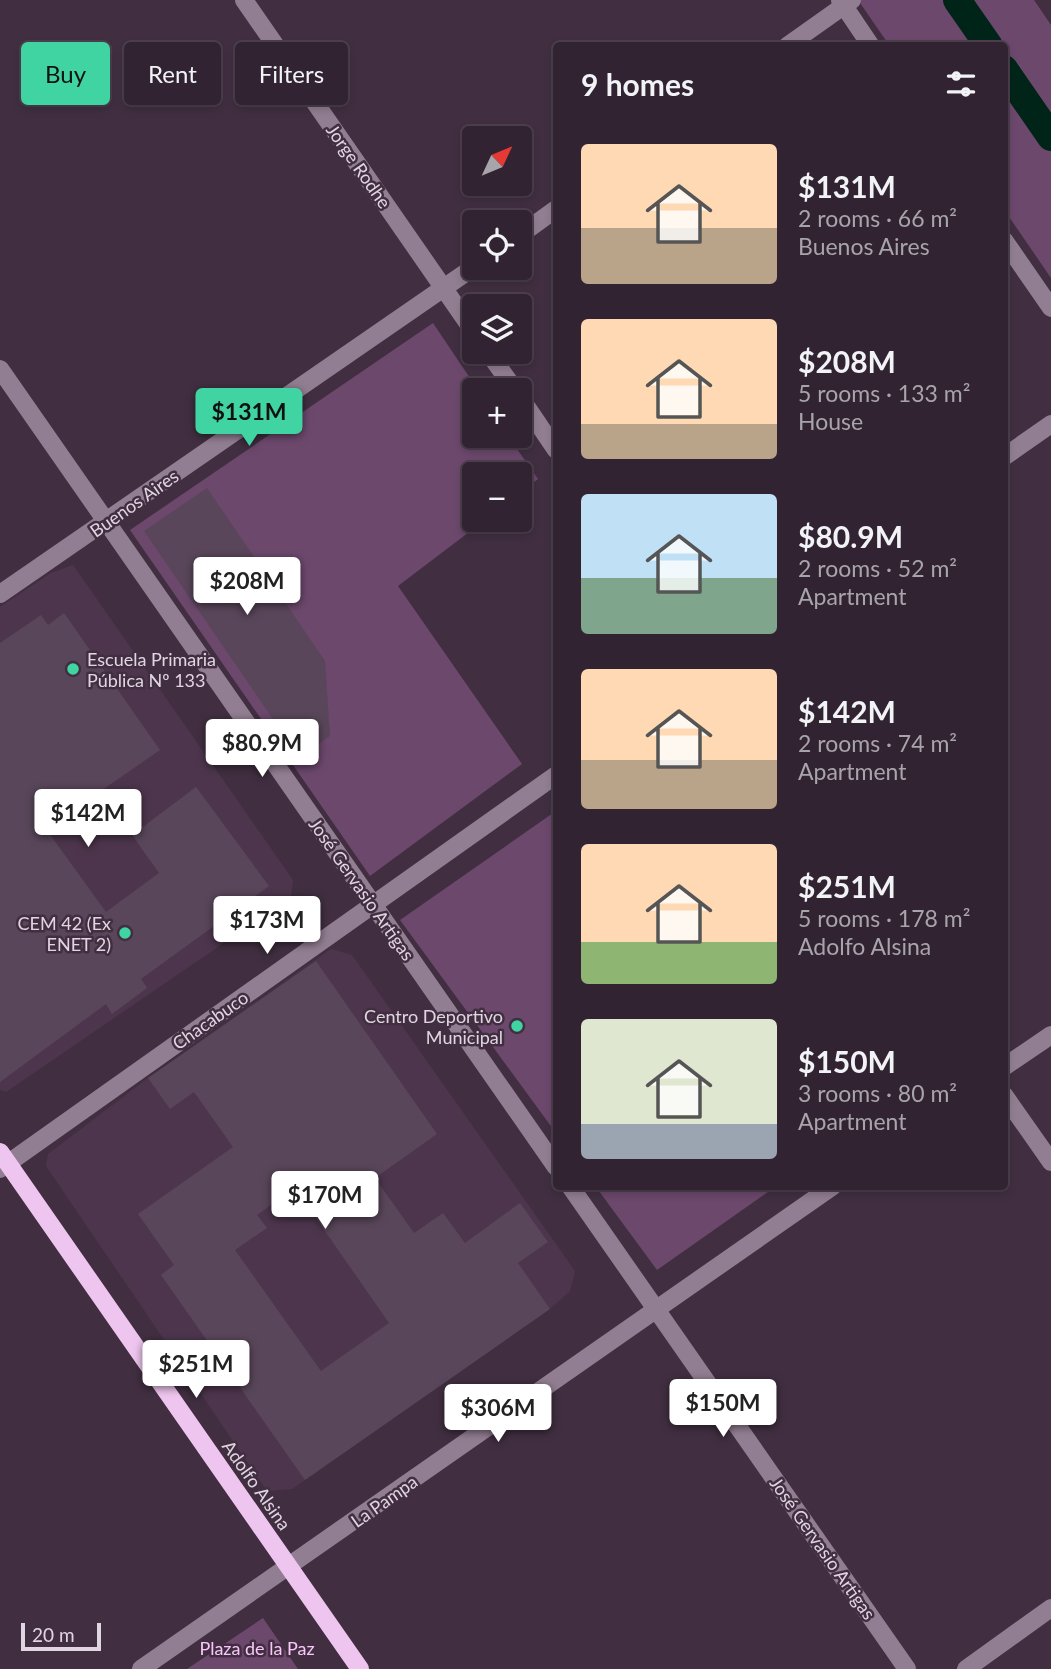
<!DOCTYPE html>
<html lang="en">
<head>
<meta charset="utf-8">
<style>
  body { margin:0; font-family:Lato,sans-serif; background:#3d2f3d; color:#f1f3f6; height:100vh; display:flex; flex-direction:column; font-size:26px; white-space:nowrap }
  * { box-sizing:border-box; margin:0 }
  p { font-size:23px; color:#a8a4ab }
  .icon { flex:none; width:38px; height:38px; fill:none; stroke:currentColor; stroke-width:2; stroke-linecap:round; stroke-linejoin:round }
  .map { position:relative; flex:1; overflow:hidden }
  .panel { position:absolute; left:553px; top:42px; width:455px; height:1148px; display:flex; flex-direction:column; background:#312331; border-radius:7px; box-shadow:0 4px 10px #0003,0 0 0 2px #4c404d }
  .panel>* { flex:none }
  .top-card { position:absolute; left:21px; top:42px; width:427px; height:63px; display:flex; gap:14px }
  .needle { width:46px; rotate:46deg }
  .buttons { position:absolute; left:462px; top:126px; display:grid; gap:14px }
  .buttons a { display:grid; place-items:center; width:70px; height:70px; border-radius:7px; background:#312331; box-shadow:0 4px 10px #0003,0 0 0 2px #4c404d; font-size:35px }
  .scale { position:absolute; left:21px; bottom:18px; width:80px; box-sizing:border-box; padding-left:7px; border:4px solid #e1d5e1; border-top:0; font-size:19px; line-height:24px; white-space:nowrap; color:#e1d5e1; -webkit-text-stroke:5px #412f41; paint-order:stroke }
  .price { position:absolute; translate:-50% -60px; padding:0 16px; border-radius:7px; background:#fff; color:#222; font-size:23px; line-height:46px; filter:drop-shadow(0 2px 4px #0008) }
  .price::after { content:''; position:absolute; left:50%; top:42px; width:21px; height:16px; margin-left:-10px; background:inherit; clip-path:polygon(0 0,100% 0,50% 100%) }
  .price.current { background:#40d4a2; color:#111 }
  ul { padding:0; list-style:none }
  li { display:flex; align-items:center; gap:21px; height:175px; padding:0 28px }
  li span { display:grid; place-items:center; flex:none; width:196px; height:140px; border-radius:7px; color:#555 }
  li>.icon { margin-inline-start:auto }
  span .icon { width:84px; height:84px; fill:#fffc; stroke-width:1 }
  li b { font-size:30px }
  h2 { display:flex; justify-content:space-between; align-items:center; height:84px; padding:0 28px; font-size:30px }
  .pill { padding:0 24px; border-radius:7px; background:#312331; box-shadow:0 4px 10px #0003,0 0 0 2px #4c404d; font-size:24px; line-height:63px }
  .pill.current { background:#40d4a2; color:#111 }
  .map>svg:first-child { display:block }
  .built { fill:#4d364d }
  .green { fill:#6c486d }
  .lines { fill:none; stroke-linecap:round; stroke-linejoin:round }
  .canal { stroke:#002518; stroke-width:28 }
  .building { fill:#59465a; fill-rule:evenodd }
  .minor { stroke:#927e92; stroke-width:18 }
  .major { stroke:#eec5ee; stroke-width:18 }
  .poi-dot { fill:#40d4a2; stroke:#412f41; stroke-width:2.5 }
  .labels { text-anchor:middle; dominant-baseline:central; stroke-width:5; stroke-linejoin:round; paint-order:stroke }
  .street-label { font-size:18px; fill:#e1d5e1; stroke:#412f41 }
  .poi-label { font-size:18px; fill:#e1d5e1; stroke:#412f41; text-anchor:end }
  .park-label { font-size:18px; fill:#fac6fb; stroke:#412f41 }
</style>
</head>
<body>
<div class="map">
<svg width="1051" height="1669" viewBox="0 0 1051 1669">
  <rect width="100%" height="100%" fill="#412f41"/>
  <g class="built">
    <path d="M73,565L293,880L291,897L6,1092L0,1090V607L51,573Z"/>
    <path d="M331,949L352,955L575,1271L570,1291L550,1309L292,1489L267,1491L46,1166L48,1154L148,1078Z"/>
  </g>
  <g class="green">
    <path d="M858,0H1034L1051,25V278L1005,211L1004,46L889,45Z"/>
    <path d="M433,323L478,390H474V436H508L538,479L520,493V474H474V520H485L398,586L522,764L370,876L130,530Z"/>
    <path d="M556,811V1133L400,920Z"/>
    <path d="M596,1187H775L657,1270Z"/>
    <path d="M263,1618L298,1669H187Z"/>
  </g>
  <g class="lines">
    <g class="canal">
      <path d="M957,0L989,46"/>
      <path d="M1004,69L1051,137"/>
    </g>
  </g>
  <g class="building">
    <path d="M207,488L325,661L330,736L299,757L144,531Z"/>
    <path d="M64,613L160,750L46,829L106,912L159,873L132,835L196,787L269,886L141,979L147,988L112,1014L106,1004L0,1082V643L41,615L48,625Z"/>
    <path d="M316,961L437,1134L375,1178L414,1233L443,1213L465,1243L520,1203L548,1242L518,1263L550,1309L305,1480L161,1275L174,1265L138,1214L233,1147L194,1092L170,1109L148,1078ZM295,1188L389,1323L321,1371L235,1250L267,1228L257,1215Z"/>
  </g>
  <g class="lines">
    <g class="minor">
      <path d="M244,0L474,332"/>
      <path d="M840,0L871,46"/>
      <path d="M787,46L852,0"/>
      <path d="M520,235L556,209"/>
      <path d="M1004,240L1051,308"/>
      <path d="M488,352L515,390"/>
      <path d="M0,369L556,1167"/>
      <path d="M520,397L556,450"/>
      <path d="M1004,457L1051,424"/>
      <path d="M0,594L474,267"/>
      <path d="M1004,1067L1051,1035"/>
      <path d="M1004,1095L1051,1162"/>
      <path d="M0,1169L556,775"/>
      <path d="M570,1186L907,1669"/>
      <path d="M141,1669L833,1186"/>
      <path d="M966,1669L1051,1608"/>
    </g>
    <path class="major" d="M0,1152L360,1669"/>
  </g>
  <g class="poi-dot">
    <circle cx="73" cy="669" r="7"/>
    <circle cx="125" cy="933" r="7"/>
    <circle cx="517" cy="1026" r="7"/>
  </g>
  <g class="labels">
    <g class="street-label">
      <text transform="translate(359 166) rotate(55)">Jorge Rodhe</text>
      <text transform="translate(134 503) rotate(-35)">Buenos Aires</text>
      <text transform="translate(362 889) rotate(55)">José Gervasio Artigas</text>
      <text transform="translate(210 1020) rotate(-35)">Chacabuco</text>
      <text transform="translate(257 1485) rotate(55)">Adolfo Alsina</text>
      <text transform="translate(384 1501) rotate(-35)">La Pampa</text>
      <text transform="translate(823 1548) rotate(55)">José Gervasio Artigas</text>
    </g>
    <g class="poi-label">
      <text x="87" y="659" text-anchor="start">Escuela Primaria<tspan x="87" dy="21">Pública Nº 133</tspan></text>
      <text x="111" y="923">CEM 42 (Ex<tspan x="111" dy="21">ENET 2)</tspan></text>
      <text x="503" y="1016">Centro Deportivo<tspan x="503" dy="21">Municipal</tspan></text>
    </g>
    <g class="park-label">
      <text x="257" y="1648">Plaza de la Paz</text>
    </g>
  </g>
</svg>
<div class="buttons">
<a><svg class="needle" viewBox="-14 -14 28 28"><path d="M0-13l5 13h-10z" fill="#e53935"/><path d="M0 13l5-13h-10z" fill="#a8a4ab"/></svg></a>
<a><svg class="icon" aria-label="locate" viewBox="0 0 24 24"><circle cx="12" cy="12" r="6"/><path d="M12 2v4M12 18v4M2 12h4M18 12h4"/></svg></a>
<a><svg class="icon" aria-label="layers" viewBox="0 0 24 24"><path d="M12 4l9 5-9 5-9-5zM3 14l9 5 9-5"/></svg></a>
<a>+</a>
<a>−</a>
</div>
<div class="scale">20 m</div>
<b class="price current" style="left:249px;top:448px">$131M</b>
<b class="price" style="left:247px;top:617px">$208M</b>
<b class="price" style="left:262px;top:779px">$80.9M</b>
<b class="price" style="left:88px;top:849px">$142M</b>
<b class="price" style="left:267px;top:956px">$173M</b>
<b class="price" style="left:325px;top:1231px">$170M</b>
<b class="price" style="left:196px;top:1400px">$251M</b>
<b class="price" style="left:723px;top:1439px">$150M</b>
<b class="price" style="left:498px;top:1444px">$306M</b>
<div class="top-card">
<a class="pill current">Buy</a>
<a class="pill">Rent</a>
<a class="pill">Filters</a>
</div>
<section class="panel">
<h2>9 homes<svg class="icon" aria-label="filters" viewBox="0 0 24 24"><path d="M4 7h16M4 17h16"/><circle cx="9" cy="7" r="2"/><circle cx="15" cy="17" r="2"/></svg></h2>
<ul>
<li><span style="background:linear-gradient(#ffd9b3 60%,#b9a48a 0)"><svg class="icon" aria-label="home" viewBox="0 0 24 24"><path d="M3 11l9-7 9 7M6 9v11h12V9"/></svg></span><div><b>$131M</b><p>2 rooms · 66 m²</p><p>Buenos Aires</p></div></li>
<li><span style="background:linear-gradient(#ffd9b3 75%,#b9a48a 0)"><svg class="icon" aria-label="home" viewBox="0 0 24 24"><path d="M3 11l9-7 9 7M6 9v11h12V9"/></svg></span><div><b>$208M</b><p>5 rooms · 133 m²</p><p>House</p></div></li>
<li><span style="background:linear-gradient(#bfe0f5 60%,#7fa58c 0)"><svg class="icon" aria-label="home" viewBox="0 0 24 24"><path d="M3 11l9-7 9 7M6 9v11h12V9"/></svg></span><div><b>$80.9M</b><p>2 rooms · 52 m²</p><p>Apartment</p></div></li>
<li><span style="background:linear-gradient(#ffd9b3 65%,#b9a48a 0)"><svg class="icon" aria-label="home" viewBox="0 0 24 24"><path d="M3 11l9-7 9 7M6 9v11h12V9"/></svg></span><div><b>$142M</b><p>2 rooms · 74 m²</p><p>Apartment</p></div></li>
<li><span style="background:linear-gradient(#ffd9b3 70%,#8fb573 0)"><svg class="icon" aria-label="home" viewBox="0 0 24 24"><path d="M3 11l9-7 9 7M6 9v11h12V9"/></svg></span><div><b>$251M</b><p>5 rooms · 178 m²</p><p>Adolfo Alsina</p></div></li>
<li><span style="background:linear-gradient(#dfe7d0 75%,#9aa5b1 0)"><svg class="icon" aria-label="home" viewBox="0 0 24 24"><path d="M3 11l9-7 9 7M6 9v11h12V9"/></svg></span><div><b>$150M</b><p>3 rooms · 80 m²</p><p>Apartment</p></div></li>
</ul>
</section>
</div>
</body>
</html>
